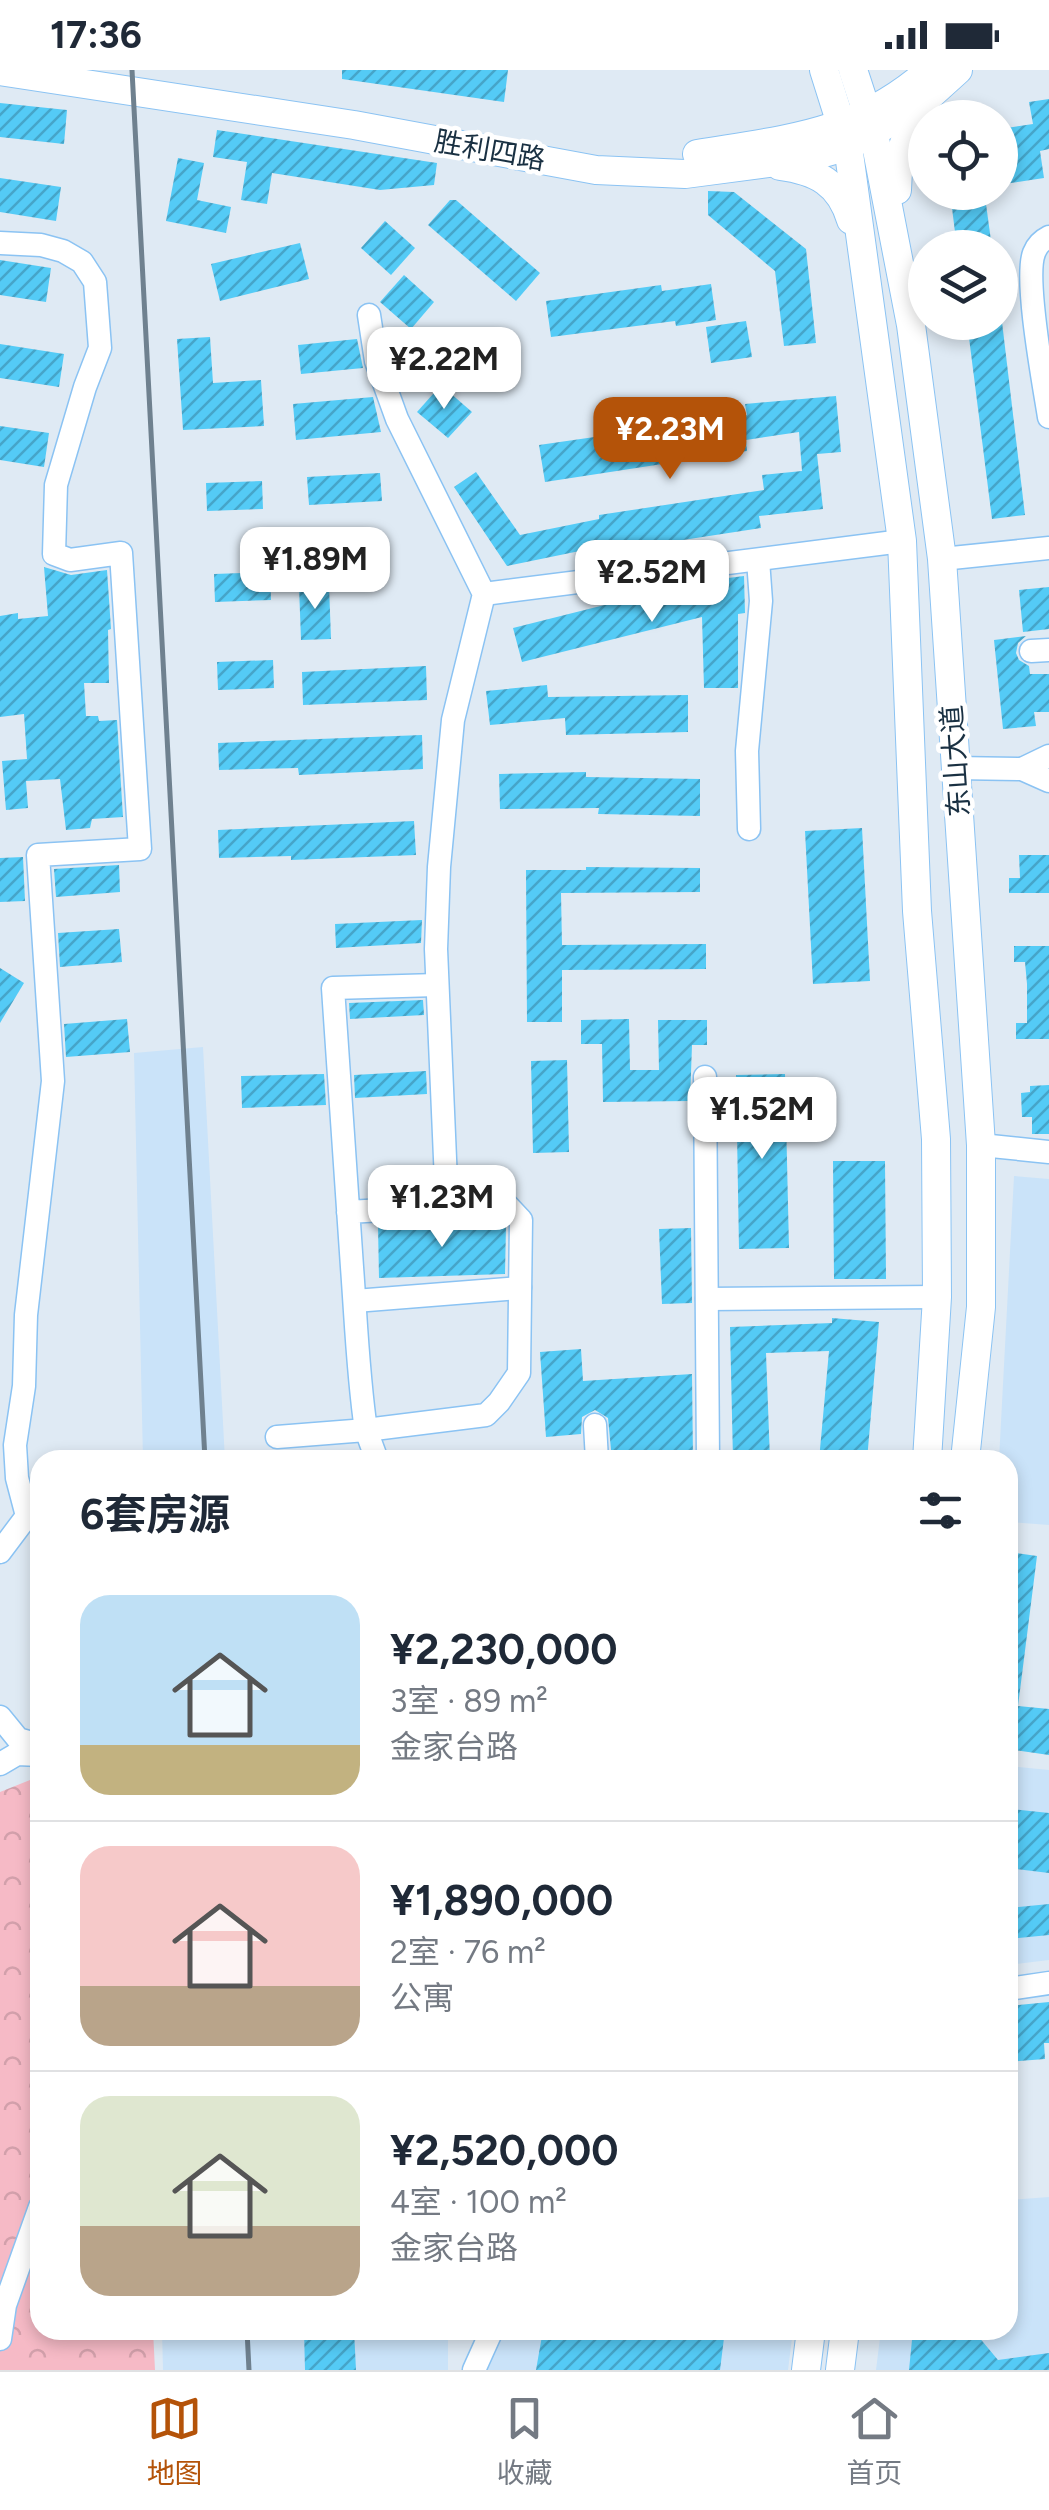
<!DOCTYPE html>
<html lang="zh">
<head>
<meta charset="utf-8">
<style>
  body { margin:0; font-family:Figtree,"Noto Sans SC",sans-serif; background:#f6f6f7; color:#1f2937; height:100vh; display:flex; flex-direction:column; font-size:38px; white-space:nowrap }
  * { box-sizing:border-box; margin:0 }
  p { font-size:32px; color:#747a83 }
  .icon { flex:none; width:55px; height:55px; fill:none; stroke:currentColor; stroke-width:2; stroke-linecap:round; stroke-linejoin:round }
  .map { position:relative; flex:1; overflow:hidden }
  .panel { position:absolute; left:30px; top:1380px; width:988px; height:890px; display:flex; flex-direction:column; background:#fff; border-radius:30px; box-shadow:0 5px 15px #0003 }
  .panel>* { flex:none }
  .controls { position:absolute; left:908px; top:30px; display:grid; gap:20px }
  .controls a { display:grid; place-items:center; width:110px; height:110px; border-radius:50%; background:#fff; box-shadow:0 5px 15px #0003; font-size:50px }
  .price { position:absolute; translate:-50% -85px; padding:0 22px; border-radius:20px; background:#fff; color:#222; font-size:32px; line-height:65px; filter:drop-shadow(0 2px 5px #0008) }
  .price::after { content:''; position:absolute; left:50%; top:60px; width:30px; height:22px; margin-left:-15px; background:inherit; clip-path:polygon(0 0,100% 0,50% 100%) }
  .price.current { background:#b45309; color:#fff }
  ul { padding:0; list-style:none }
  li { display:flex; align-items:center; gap:30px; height:250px; padding:0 50px }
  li+li { border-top:2px solid #e0e1e3 }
  li span { display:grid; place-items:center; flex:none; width:280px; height:200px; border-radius:30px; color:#555 }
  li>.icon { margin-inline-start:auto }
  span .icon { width:120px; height:120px; fill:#fffc; stroke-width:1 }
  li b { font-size:42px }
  h2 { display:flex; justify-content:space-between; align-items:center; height:120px; padding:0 50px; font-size:42px }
  .status { display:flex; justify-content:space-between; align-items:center; height:70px; padding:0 50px; background:#fff; direction:ltr }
  .status svg { height:28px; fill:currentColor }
  .menu { display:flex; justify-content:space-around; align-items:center; height:140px; border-top:2px solid #e0e1e3; background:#fff; font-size:28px; color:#747a83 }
  .menu a { display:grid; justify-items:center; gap:5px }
  .menu .current { color:#b45309 }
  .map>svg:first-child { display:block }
  .built { fill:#cae3f9 }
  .forest { fill:url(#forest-crowns) }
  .building { fill:url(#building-hatch) }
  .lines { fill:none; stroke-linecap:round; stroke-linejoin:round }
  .minor-casing { stroke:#8bc3f3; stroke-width:25 }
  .major-casing { stroke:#8bc3f3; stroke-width:30 }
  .minor { stroke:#fff; stroke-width:22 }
  .major { stroke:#fff; stroke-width:28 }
  .rail { stroke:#6f818f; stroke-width:5 }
  .labels { text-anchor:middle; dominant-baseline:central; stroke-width:9; stroke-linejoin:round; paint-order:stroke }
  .street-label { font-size:28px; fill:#193042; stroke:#fff }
</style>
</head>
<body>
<div class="status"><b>17:36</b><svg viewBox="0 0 49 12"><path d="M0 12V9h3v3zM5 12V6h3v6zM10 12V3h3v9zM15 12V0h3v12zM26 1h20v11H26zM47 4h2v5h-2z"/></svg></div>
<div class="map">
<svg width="1049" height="2300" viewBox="0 0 1049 2300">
  <defs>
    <pattern id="forest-crowns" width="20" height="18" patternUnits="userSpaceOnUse" patternTransform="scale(2.5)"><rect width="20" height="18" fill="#f6bac6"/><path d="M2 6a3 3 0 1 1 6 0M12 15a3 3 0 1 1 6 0" fill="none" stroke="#d2a0ab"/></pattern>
    <pattern id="building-hatch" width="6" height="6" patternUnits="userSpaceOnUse" patternTransform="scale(2.5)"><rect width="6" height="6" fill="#54cbf6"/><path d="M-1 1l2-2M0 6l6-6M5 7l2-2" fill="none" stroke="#45a5c9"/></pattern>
  </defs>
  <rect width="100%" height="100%" fill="#dfeaf4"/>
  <g class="built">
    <path d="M203,977L225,1390H143L134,983Z"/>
    <path d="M1014,1106L1049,1109V1455L1008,1452V1390H999Z"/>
    <path d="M1008,1696L1049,1700V1890L1008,1895Z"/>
    <path d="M1049,2127V2300H876L881,2260H1008V2130Z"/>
    <path d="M162,2260H448V2300H163Z"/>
    <path d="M500,2260H793L788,2300H484Z"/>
  </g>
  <path class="forest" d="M40,1706V2260H153L155,2300H0V1722Z"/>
  <g class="building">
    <path d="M342,0H508L504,32L342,9Z"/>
    <path d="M1049,29V79L1040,81L1044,108L1004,114L1000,59L1033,54L1029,32Z"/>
    <path d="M0,33L67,40L64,74L0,67Z"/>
    <path d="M217,60L437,93L434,115L380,120L272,103L267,134L241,130L247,92L213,87Z"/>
    <path d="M178,88L204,93L197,130L231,137L226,163L166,151Z"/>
    <path d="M0,108L61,117L56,151L0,142Z"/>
    <path d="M708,121L734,122L806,179L816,273L784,276L775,201L708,145Z"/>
    <path d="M450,130H456L540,203L516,231L428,155Z"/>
    <path d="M986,134L992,178H957L952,138Z"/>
    <path d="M385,151L415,178L391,205L361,178Z"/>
    <path d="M300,173L309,209L220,231L211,194Z"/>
    <path d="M0,190L51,198L46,232L0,225Z"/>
    <path d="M404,205L434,232L411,259L380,232Z"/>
    <path d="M711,214L716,250L676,256L675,251L551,267L546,231L661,215L662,221Z"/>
    <path d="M746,251L752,287L711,293L706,257Z"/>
    <path d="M967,252H1002L1025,445L992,449Z"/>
    <path d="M424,261L455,288L431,315L400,288Z"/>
    <path d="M210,267L213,313L261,310L264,356L183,360L177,269Z"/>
    <path d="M357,269L363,298L301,304L298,275Z"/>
    <path d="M0,274L64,284L59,317L0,308Z"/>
    <path d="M441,315L472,342L448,368L417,342Z"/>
    <path d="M836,326L841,382L817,384L823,439L759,446L761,458L605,482L604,476L507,496L454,417L476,402L520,465L599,449V445L764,420L762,405L802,401L799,362L746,370L747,381L545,412L539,375L747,345L745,334Z"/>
    <path d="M373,327L381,362L296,370L293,334Z"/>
    <path d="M0,356L49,363L44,397L0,390Z"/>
    <path d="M380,403L382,431L309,435L307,407Z"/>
    <path d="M262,411L263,439L207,441L206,413Z"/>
    <path d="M387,477L388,508L324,509L323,478Z"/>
    <path d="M44,497L71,505L107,500L111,559L108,560L109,613H84L86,646H98L99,651L117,650L123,747L92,749L90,758L66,760L60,709L26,711L28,738L6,740L2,691L27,689L24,644L0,647V546L18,543V549L48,546Z"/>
    <path d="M270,502L271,530L215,532L214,504Z"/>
    <path d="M744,506L745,543L738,544V618H704L702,547L522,592L513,558L696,512Z"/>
    <path d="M329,515L331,569L301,570L299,516Z"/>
    <path d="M1049,517V559L1023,562L1019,520Z"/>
    <path d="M1026,566L1018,573L1016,583L1019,590L1029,596L1030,604H1049V642H1034L1036,656L1003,659L994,570Z"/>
    <path d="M273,590L274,618L218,620L217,592Z"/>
    <path d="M426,596L427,630L303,635L302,602Z"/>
    <path d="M547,615L548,627L688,625V662L566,665L565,648L490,655L486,621Z"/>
    <path d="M422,665L423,699L299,705L298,698L219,700L218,673Z"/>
    <path d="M586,702V707L700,709V746L598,744L599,738L500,739L499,704Z"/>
    <path d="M414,751L416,785L291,790V786L219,788L218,760Z"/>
    <path d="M862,758L870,911L813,914L805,761Z"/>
    <path d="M1019,785H1049V823H1009V808H1020Z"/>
    <path d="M23,787L25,831L0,832V788Z"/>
    <path d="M119,795L120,822L56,827L54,799Z"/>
    <path d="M586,797L700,798V822L561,823L562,875L706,874V899L562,900V952H527L526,800H586Z"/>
    <path d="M422,850L421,873L336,878L335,854Z"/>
    <path d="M119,859L122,892L60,897L58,863Z"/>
    <path d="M1014,876H1049V969H1016V953H1027V914L1025,892H1014Z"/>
    <path d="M0,898L24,913L0,953Z"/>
    <path d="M423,930L424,945L350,949L349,933Z"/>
    <path d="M127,949L130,982L66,987L64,954Z"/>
    <path d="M629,949L630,1000H659L658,950H707V975H692L690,1031L603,1032L602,974H581V950Z"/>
    <path d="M567,990L569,1082L533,1083L531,991Z"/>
    <path d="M426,1001L427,1024L355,1028L354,1005Z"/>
    <path d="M324,1004L326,1035L242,1038L241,1006Z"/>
    <path d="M785,1004L789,1178L739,1179L736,1005Z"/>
    <path d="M1049,1015V1064H1032V1047H1022L1021,1023L1030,1022V1016Z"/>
    <path d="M833,1091H885L886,1209H834Z"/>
    <path d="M503,1153L506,1156L505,1204L379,1208L378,1156Z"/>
    <path d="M691,1158L692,1233L662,1234L659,1159Z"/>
    <path d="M832,1248L879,1252L867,1390H819L829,1281L766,1283L770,1390H733L730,1257L832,1253Z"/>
    <path d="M581,1279L583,1311L692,1304L693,1390H612L608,1348L595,1340L582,1347L581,1364L546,1367L540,1282Z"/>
    <path d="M1008,1482L1037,1486L1018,1636L1049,1639V1685L1008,1679Z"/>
    <path d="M1011,1739L1049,1743V1803L1008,1798Z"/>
    <path d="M1049,1834V1865L1008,1869V1838Z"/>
    <path d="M1049,1932V1973H1044L1045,1989L1008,1992V1936Z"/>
    <path d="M304,2260H354L356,2300H305Z"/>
    <path d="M543,2260H725L720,2300H536Z"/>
    <path d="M913,2260H973L998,2290L1049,2283V2300H909Z"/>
  </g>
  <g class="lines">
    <g class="minor-casing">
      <g id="minor">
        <path d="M1049,167C1041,171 1037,175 1034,183C1024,209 1044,315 1049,347"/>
        <path d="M0,173L41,175L63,181L82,192L95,212L100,278L85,317L56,415L54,484L70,490L121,483L140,779L38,785L53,1011L26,1245L24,1316L15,1375L17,1408L27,1446L0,1482"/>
        <path d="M369,245L376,291L397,349L484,524L453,650L439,797L436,879L447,1135"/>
        <path d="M942,489L1049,478"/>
        <path d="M484,524L902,471"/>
        <path d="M1031,581L1049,580"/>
        <path d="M955,698L1022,699L1049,711"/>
        <path d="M1022,699L1049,686"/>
        <path d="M749,759L747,681L761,531L758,490"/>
        <path d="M705,1007L708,1390"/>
        <path d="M981,1075L1049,1082"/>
        <path d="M348,1142L505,1133L521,1150L519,1303L499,1332L486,1345L366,1360C358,1306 356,1251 352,1197C346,1104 339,1011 333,918L437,915"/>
        <path d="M707,1229L937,1227"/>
        <path d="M355,1231L520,1218"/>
        <path d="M595,1355L597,1390"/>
        <path d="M277,1367L366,1360L377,1390"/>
        <path d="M0,1647L18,1669L40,1675"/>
        <path d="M0,1694L17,1684L40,1685"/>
        <path d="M1008,1919L1049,1913"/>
        <path d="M0,2269L5,2235L40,2137"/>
        <path d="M474,2300L492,2260"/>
      </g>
    </g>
    <g class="major-casing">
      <g id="major">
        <path d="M824,0L848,76L902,471L917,841L936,1069L937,1227L927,1390"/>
        <path d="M853,0L874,64L911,255L942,489L981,1075V1237L965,1390"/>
        <path d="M0,1L354,55L596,100L685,104L806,88L848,76L916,38L958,0"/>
        <path d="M697,84C788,69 857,65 930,0"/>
        <path d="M780,96C817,101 840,113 851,150"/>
        <path d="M897,120C898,86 902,66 924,41"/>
        <path d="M806,2300L811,2260"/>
        <path d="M840,2300L845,2260"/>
      </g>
    </g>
    <use href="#minor" class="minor"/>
    <use href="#major" class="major"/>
    <g class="rail">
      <path d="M132,0L205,1390"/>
      <path d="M247,2260L249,2300"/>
    </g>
  </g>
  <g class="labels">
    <g class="street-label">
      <text transform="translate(490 80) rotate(10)">胜利四路</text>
      <text transform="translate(955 691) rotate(-94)">东山大道</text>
    </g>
  </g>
</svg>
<div class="controls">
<a><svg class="icon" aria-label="locate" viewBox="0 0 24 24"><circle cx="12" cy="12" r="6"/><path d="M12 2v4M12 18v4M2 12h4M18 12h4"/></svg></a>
<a><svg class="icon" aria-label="layers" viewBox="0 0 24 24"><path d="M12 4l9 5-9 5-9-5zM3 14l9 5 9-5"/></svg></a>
</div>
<b class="price" style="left:444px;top:342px">¥2.22M</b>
<b class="price current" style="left:670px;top:412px">¥2.23M</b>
<b class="price" style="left:315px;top:542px">¥1.89M</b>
<b class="price" style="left:652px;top:555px">¥2.52M</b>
<b class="price" style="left:762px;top:1092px">¥1.52M</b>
<b class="price" style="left:442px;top:1180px">¥1.23M</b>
<section class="panel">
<h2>6套房源<svg class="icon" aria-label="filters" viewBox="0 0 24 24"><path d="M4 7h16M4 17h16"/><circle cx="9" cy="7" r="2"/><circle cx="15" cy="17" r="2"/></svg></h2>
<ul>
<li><span style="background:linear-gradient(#bfe0f5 75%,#c2b280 0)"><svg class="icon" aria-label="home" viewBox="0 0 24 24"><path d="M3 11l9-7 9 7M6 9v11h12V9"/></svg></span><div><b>¥2,230,000</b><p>3室 · 89 m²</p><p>金家台路</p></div></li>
<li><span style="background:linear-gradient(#f6c9c9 70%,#b9a48a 0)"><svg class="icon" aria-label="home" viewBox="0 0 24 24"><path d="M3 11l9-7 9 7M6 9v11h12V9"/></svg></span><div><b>¥1,890,000</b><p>2室 · 76 m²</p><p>公寓</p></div></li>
<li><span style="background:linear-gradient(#dfe7d0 65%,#b9a48a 0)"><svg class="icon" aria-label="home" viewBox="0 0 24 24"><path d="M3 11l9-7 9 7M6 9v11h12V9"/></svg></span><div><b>¥2,520,000</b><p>4室 · 100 m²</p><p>金家台路</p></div></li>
</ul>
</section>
</div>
<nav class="menu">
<a class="current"><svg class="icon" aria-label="map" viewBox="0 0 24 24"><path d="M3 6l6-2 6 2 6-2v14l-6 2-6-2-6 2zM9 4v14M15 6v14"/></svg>地图</a>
<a><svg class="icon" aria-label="saved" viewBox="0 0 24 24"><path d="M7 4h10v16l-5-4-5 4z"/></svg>收藏</a>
<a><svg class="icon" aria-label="home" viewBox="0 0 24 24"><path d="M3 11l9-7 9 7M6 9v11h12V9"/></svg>首页</a>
</nav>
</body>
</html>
